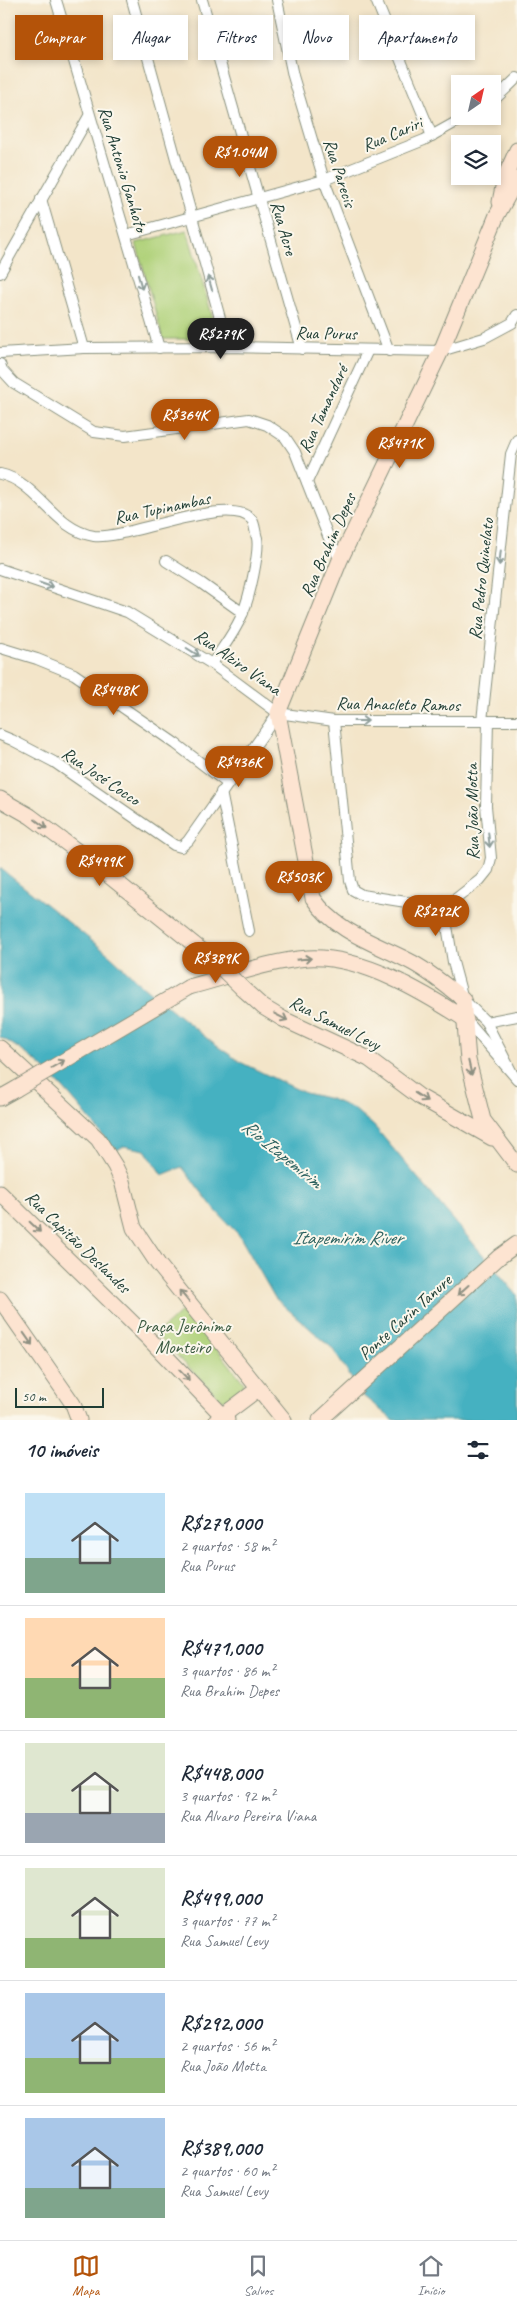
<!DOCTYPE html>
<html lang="pt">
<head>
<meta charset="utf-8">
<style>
  body { margin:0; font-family:Caveat,sans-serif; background:#f6f6f7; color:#1f2937; height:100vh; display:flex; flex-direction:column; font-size:19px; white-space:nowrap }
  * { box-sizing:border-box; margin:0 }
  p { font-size:16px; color:#747a83 }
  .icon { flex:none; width:28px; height:28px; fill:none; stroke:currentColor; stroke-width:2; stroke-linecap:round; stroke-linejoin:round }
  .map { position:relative; height:1420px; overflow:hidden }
  .drawer { display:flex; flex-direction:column; background:#fff; flex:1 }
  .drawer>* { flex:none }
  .top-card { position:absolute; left:15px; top:15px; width:488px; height:45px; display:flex; gap:10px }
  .needle { width:32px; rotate:34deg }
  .buttons { position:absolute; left:451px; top:75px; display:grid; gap:10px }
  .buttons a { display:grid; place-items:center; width:50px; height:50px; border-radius:0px; background:#fff; box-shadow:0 2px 8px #0003; font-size:25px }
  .scale { position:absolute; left:15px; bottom:12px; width:89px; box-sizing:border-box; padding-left:5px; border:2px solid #1f3d34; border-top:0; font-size:14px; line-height:18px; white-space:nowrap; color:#1f3d34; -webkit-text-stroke:4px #fbf7ec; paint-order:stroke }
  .price { position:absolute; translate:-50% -42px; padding:0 11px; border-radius:18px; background:#b45309; color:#fff; font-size:16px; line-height:32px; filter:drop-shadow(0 1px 2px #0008) }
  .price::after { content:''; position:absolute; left:50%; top:30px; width:15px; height:11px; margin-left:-8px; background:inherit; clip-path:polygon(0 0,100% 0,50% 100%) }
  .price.active { background:#222; color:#fff }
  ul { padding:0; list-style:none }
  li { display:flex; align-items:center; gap:15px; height:125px; padding:0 25px }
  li+li { border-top:1px solid #e0e1e3 }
  li span { display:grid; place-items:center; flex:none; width:140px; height:100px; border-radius:0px; color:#555 }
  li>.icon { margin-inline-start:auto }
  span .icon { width:60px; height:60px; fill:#fffc; stroke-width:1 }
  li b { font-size:21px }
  h2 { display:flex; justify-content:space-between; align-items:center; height:60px; padding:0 25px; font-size:21px }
  .pill { padding:0 18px; border-radius:0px; background:#fff; box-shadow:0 2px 8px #0003; font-size:18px; line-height:45px }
  .pill.active { background:#b45309; color:#fff }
  .tabs { display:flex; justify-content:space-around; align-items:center; height:70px; border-top:1px solid #e0e1e3; background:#fff; font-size:14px; color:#747a83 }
  .tabs a { display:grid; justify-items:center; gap:2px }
  .tabs .active { color:#b45309 }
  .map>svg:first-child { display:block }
  .green { fill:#b0d27a; stroke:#688857 }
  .water { fill:#44b1c1; stroke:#32777a }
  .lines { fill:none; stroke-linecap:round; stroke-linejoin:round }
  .street-casing { stroke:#89917e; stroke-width:12 }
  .secondary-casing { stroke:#89917e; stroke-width:17 }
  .street { stroke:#fff; stroke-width:10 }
  .secondary { stroke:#fde4d1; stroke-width:15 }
  .secondary-bridge-casing { stroke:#89917e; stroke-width:17; stroke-linecap:butt }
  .secondary-bridge { stroke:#fde4d1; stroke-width:15 }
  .oneway { stroke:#8f9e9a }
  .oneway2 { stroke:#8e9082 }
  .labels { text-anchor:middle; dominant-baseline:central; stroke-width:4; stroke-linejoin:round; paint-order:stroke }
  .street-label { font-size:18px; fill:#1f3d34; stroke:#fbf7ec }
  .park-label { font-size:18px; fill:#3c5b42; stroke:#fbf7ec }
  .water-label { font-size:19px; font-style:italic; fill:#2a605e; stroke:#fbf7ec }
</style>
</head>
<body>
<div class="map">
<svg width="517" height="1420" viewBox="0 0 517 1420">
  <rect width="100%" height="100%" fill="#fbf7ec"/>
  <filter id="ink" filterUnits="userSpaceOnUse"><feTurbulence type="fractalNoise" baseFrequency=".02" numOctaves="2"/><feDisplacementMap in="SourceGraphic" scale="10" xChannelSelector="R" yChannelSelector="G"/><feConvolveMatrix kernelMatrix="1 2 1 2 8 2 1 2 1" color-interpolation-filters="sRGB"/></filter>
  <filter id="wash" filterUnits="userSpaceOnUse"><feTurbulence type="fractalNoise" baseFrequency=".0096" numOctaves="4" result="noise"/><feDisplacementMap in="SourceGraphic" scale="20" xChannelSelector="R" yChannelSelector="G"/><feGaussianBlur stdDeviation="1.12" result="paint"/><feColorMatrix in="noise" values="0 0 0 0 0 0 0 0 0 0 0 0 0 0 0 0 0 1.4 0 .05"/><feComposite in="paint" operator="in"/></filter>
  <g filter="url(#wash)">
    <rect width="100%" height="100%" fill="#f3e5c9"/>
    <g class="green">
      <path d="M187,230L219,339H163L136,243Z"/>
      <path d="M185,1308L244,1383C241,1396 234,1399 222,1400L156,1335Z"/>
    </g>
    <path class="water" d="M0,868L111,956L143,986L214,1044L242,1063L305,1093L331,1099L354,1109L374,1126L517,1295V1420H393L362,1395L332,1348L275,1298L239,1235L216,1211L182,1167L162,1175L145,1150L124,1146L115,1151C81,1109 49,1063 0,1037Z"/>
  </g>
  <g filter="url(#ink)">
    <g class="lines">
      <g class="street-casing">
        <g id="street">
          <path d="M56,0L159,348"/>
          <path d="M132,0L228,347"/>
          <path d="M202,0L302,349"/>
          <path d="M277,0L293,76L324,180L389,351"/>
          <path d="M376,0L432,136"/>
          <path d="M492,102L517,78"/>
          <path d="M41,199L84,348"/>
          <path d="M126,235L324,180L424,140L467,116"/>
          <path d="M0,273L89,116"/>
          <path d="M0,353L84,348L228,347L441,351L484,338L512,323L517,315"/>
          <path d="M0,364L2,370L14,383L94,432L125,436L249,419L267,425L285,437L295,452L328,536L340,560"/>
          <path d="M0,474C38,482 54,530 94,536C127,540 231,493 252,520C255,524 255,533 257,538C260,551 249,599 243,612C237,630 222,648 212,664"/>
          <path d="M307,482L368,350"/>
          <path d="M166,561L201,583L243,613"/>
          <path d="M0,569L127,612L212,664L278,713L334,721H517"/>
          <path d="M1,648L37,659L74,674L176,744L227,783"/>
          <path d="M334,721L350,881L353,890L362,895L444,908"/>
          <path d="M482,721L511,454L517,440"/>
          <path d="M0,735L12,740L54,762L174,845L181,847L188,841L278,713"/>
          <path d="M221,792L249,931"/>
          <path d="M444,908L480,880L488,870L491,858L486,806L488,721"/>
          <path d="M444,908L453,962L463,999L486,1022L511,1071"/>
          <path d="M466,1020L517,1079"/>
          <path d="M486,1022L517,1016"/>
        </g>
      </g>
      <g class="secondary-casing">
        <g id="secondary">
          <path d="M517,179L497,215L441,351L340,560L278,713L313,898C336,933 378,944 413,963C431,973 447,986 463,999L468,1060L483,1120L517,1165"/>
          <path d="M500,202L505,177L517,150"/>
          <path d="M0,799L30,816L93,863L211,958"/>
          <path d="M189,987C228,977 268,961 308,958C361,955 423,992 466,1020"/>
          <path d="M242,988L263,1007L283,1019L369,1059L420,1097L492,1138"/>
          <path d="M0,1048L98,1139L115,1166L122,1181L134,1228L158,1264L284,1420"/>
          <path d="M0,1098L16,1089"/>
          <path d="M0,1193L150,1340L227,1420"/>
          <path d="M0,1299L73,1404L79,1420"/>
          <path d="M217,1420L258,1389"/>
          <path d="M320,1420L499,1257L517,1244"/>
        </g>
      </g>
      <use href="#street" class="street"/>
      <use href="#secondary" class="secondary"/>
      <g class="secondary-bridge-casing">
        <g id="secondary-bridge">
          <path d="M211,958L242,988"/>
          <path d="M16,1089L189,987"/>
        </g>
      </g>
      <use href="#secondary-bridge" class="secondary-bridge"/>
    </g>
    <defs><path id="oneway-shaft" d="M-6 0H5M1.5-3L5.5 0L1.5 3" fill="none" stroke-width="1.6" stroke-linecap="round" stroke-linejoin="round" transform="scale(1.25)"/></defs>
    <g class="oneway">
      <use href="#oneway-shaft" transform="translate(140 282) rotate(74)"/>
      <use href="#oneway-shaft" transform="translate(210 283) rotate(-106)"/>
      <use href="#oneway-shaft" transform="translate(500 558) rotate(96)"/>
      <use href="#oneway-shaft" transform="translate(46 585) rotate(19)"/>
      <use href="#oneway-shaft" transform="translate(193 652) rotate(32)"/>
      <use href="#oneway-shaft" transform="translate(361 721)"/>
      <use href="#oneway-shaft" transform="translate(489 840) rotate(84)"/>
    </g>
    <g class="oneway2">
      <use href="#oneway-shaft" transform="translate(41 824) rotate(37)"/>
      <use href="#oneway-shaft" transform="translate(304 959) rotate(-6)"/>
      <use href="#oneway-shaft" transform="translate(281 1017) rotate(27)"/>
      <use href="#oneway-shaft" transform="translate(58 1064) rotate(-30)"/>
      <use href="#oneway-shaft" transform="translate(470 1068) rotate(77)"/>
      <use href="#oneway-shaft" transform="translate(421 1097) rotate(33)"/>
      <use href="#oneway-shaft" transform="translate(35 1227) rotate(44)"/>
      <use href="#oneway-shaft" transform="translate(463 1290) rotate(138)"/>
      <use href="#oneway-shaft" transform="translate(184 1296) rotate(-130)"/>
      <use href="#oneway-shaft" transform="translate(28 1339) rotate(55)"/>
      <use href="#oneway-shaft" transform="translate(184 1375) rotate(46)"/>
    </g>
  </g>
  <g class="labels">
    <g class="street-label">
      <text transform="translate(392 134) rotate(-23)">Rua Cariri</text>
      <text transform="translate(123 169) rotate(73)">Rua Antonio Ganhoto</text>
      <text transform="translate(340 173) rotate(72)">Rua Parecis</text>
      <text transform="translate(284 228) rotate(74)">Rua Acre</text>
      <text transform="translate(326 333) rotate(1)">Rua Purus</text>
      <text transform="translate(323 409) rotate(-65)">Rua Tamandaré</text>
      <text transform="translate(162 508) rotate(-12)">Rua Tupinambas</text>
      <text transform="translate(328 545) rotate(-66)">Rua Brahim Depes</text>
      <text transform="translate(481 579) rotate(-84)">Rua Pedro Quinelato</text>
      <text transform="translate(238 662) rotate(35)">Rua Alziro Viana</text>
      <text transform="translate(398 704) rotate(1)">Rua Anacleto Ramos</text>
      <text transform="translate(101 776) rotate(34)">Rua José Cocco</text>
      <text transform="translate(472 812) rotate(-91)">Rua João Motta</text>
      <text transform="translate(335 1023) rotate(27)">Rua Samuel Levy</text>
      <text transform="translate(78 1242) rotate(44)">Rua Capitão Deslandes</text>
      <text transform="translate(405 1317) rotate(-42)">Ponte Carin Tanure</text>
    </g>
    <g class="park-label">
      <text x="183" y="1326">Praça Jerônimo<tspan x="183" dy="21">Monteiro</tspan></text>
    </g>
    <g class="water-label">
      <text transform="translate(282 1154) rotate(39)">Rio Itapemirim</text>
      <text x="347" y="1238">Itapemirim River</text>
    </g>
  </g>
</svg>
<div class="buttons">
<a><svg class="needle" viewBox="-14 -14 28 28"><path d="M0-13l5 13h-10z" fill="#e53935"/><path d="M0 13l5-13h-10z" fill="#747a83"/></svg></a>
<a><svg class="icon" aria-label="layers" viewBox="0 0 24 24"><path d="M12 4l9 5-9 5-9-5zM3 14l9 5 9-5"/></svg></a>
</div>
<div class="scale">50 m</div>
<b class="price" style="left:240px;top:178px">R$1.04M</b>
<b class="price active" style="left:221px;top:360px">R$279K</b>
<b class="price" style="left:185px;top:441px">R$364K</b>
<b class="price" style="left:400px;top:469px">R$471K</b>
<b class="price" style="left:114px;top:716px">R$448K</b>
<b class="price" style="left:239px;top:788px">R$436K</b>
<b class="price" style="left:100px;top:887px">R$499K</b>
<b class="price" style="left:299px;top:903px">R$503K</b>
<b class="price" style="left:436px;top:937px">R$292K</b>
<b class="price" style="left:216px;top:984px">R$389K</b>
<div class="top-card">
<a class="pill active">Comprar</a>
<a class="pill">Alugar</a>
<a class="pill">Filtros</a>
<a class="pill">Novo</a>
<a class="pill">Apartamento</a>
</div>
</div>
<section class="drawer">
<h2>10 imóveis<svg class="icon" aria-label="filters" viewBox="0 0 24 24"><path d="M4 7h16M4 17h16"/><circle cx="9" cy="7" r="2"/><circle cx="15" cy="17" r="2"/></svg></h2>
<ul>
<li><span style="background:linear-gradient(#bfe0f5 65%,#7fa58c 0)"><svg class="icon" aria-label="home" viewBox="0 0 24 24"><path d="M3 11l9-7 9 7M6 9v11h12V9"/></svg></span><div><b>R$279,000</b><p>2 quartos · 58 m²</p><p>Rua Purus</p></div></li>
<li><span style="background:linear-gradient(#ffd9b3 60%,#8fb573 0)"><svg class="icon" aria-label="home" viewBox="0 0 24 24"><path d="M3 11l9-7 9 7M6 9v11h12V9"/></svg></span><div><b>R$471,000</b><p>3 quartos · 86 m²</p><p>Rua Brahim Depes</p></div></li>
<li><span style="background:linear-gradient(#dfe7d0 70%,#9aa5b1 0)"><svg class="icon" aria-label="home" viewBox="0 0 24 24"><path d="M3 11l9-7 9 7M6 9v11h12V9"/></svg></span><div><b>R$448,000</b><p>3 quartos · 92 m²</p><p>Rua Alvaro Pereira Viana</p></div></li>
<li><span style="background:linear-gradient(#dfe7d0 70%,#8fb573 0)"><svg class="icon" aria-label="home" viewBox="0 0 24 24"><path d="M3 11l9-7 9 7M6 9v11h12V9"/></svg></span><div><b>R$499,000</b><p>3 quartos · 77 m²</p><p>Rua Samuel Levy</p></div></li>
<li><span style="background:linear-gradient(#a9c7e8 65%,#8fb573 0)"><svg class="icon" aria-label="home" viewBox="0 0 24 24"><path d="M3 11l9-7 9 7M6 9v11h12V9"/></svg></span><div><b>R$292,000</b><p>2 quartos · 56 m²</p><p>Rua João Motta</p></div></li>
<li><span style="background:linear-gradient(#a9c7e8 70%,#7fa58c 0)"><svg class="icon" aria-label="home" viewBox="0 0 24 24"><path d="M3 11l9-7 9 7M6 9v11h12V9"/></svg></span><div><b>R$389,000</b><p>2 quartos · 60 m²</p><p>Rua Samuel Levy</p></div></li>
</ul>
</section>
<nav class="tabs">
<a class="active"><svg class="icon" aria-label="map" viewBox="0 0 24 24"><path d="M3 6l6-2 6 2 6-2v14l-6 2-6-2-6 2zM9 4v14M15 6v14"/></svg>Mapa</a>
<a><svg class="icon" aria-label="saved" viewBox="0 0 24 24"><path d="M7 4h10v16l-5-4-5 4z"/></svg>Salvos</a>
<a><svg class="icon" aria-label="home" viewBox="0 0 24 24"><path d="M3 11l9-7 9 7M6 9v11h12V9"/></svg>Início</a>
</nav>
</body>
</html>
